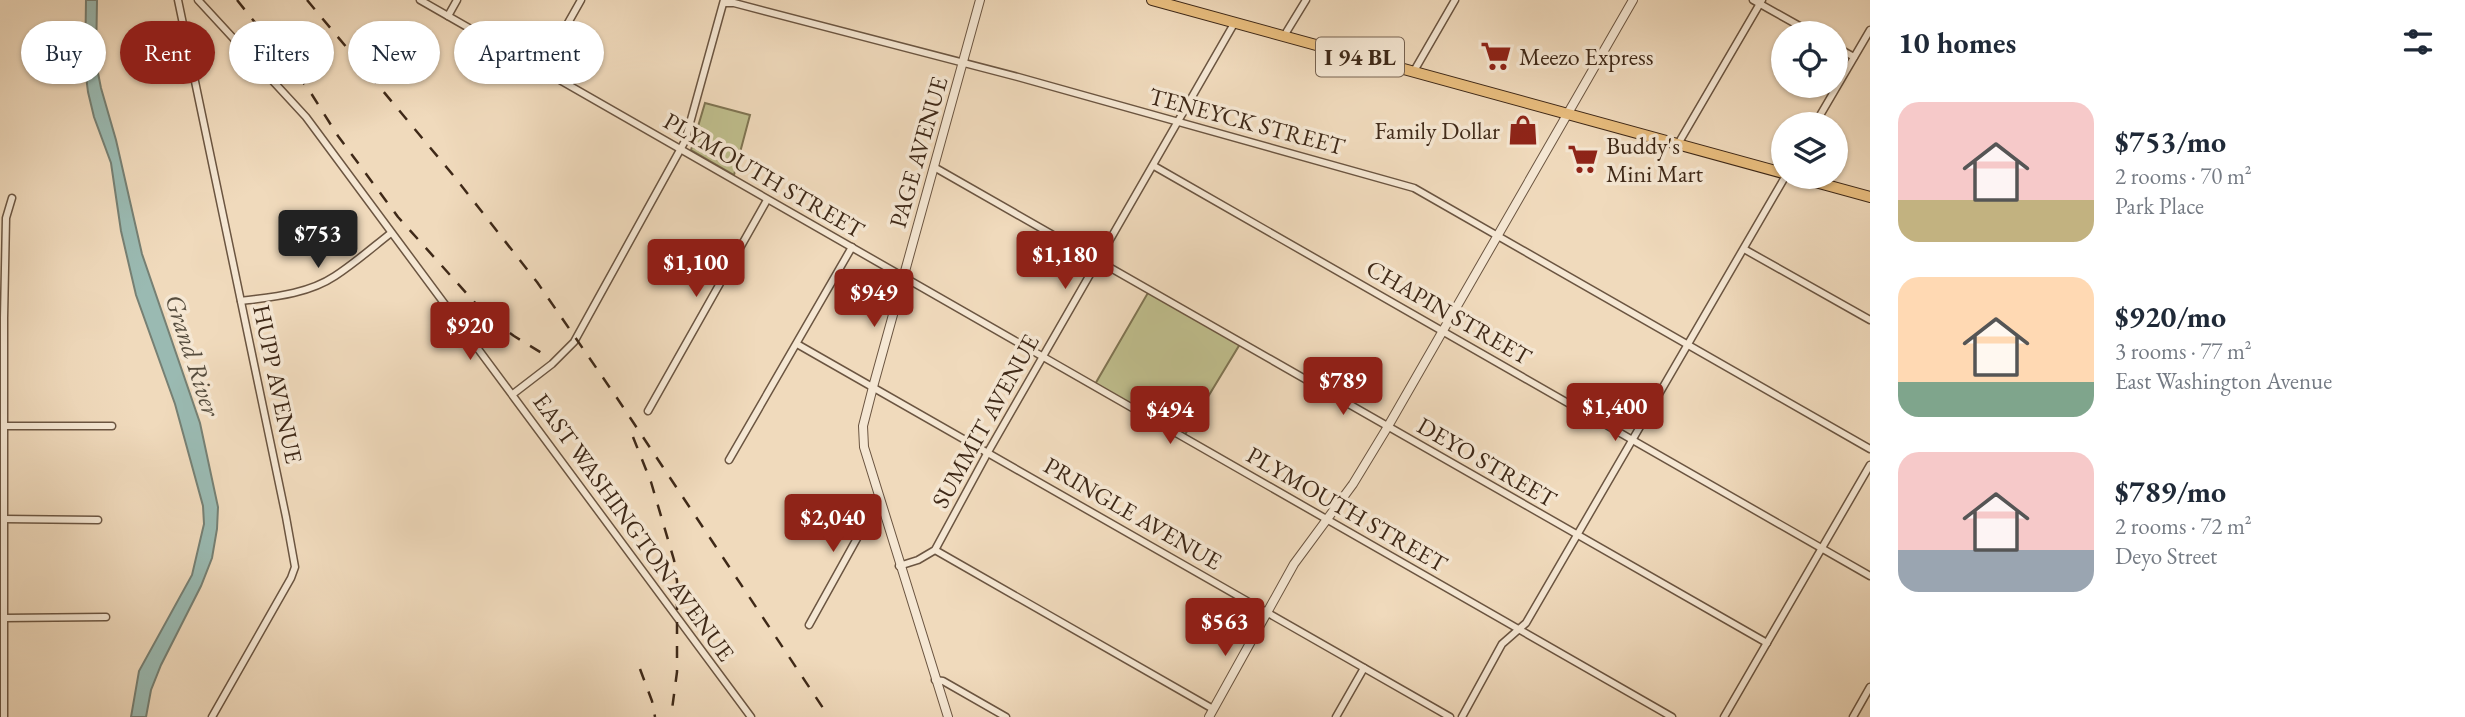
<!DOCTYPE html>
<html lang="en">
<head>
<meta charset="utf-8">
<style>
  body { margin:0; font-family:"EB Garamond",serif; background:#f6f6f7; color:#1f2937; height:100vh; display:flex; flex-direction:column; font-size:26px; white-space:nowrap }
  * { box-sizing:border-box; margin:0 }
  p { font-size:23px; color:#747a83 }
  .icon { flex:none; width:38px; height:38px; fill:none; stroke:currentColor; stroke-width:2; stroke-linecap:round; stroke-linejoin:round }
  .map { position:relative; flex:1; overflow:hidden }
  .details { display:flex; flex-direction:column; background:#fff; width:595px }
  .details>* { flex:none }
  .banner { position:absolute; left:21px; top:21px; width:665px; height:63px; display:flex; gap:14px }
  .buttons { position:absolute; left:1771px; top:21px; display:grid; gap:14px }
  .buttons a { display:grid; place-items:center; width:77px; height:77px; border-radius:50%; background:#fff; box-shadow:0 2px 5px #0004; font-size:35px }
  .price { position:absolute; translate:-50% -60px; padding:0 16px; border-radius:7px; background:#8f2418; color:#fff; font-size:23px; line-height:46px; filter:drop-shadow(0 2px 4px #0008) }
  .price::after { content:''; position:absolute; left:50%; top:42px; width:21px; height:16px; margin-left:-10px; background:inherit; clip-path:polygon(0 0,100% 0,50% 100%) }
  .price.active { background:#222; color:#fff }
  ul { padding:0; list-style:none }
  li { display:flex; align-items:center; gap:21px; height:175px; padding:0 28px }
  li span { display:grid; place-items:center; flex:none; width:196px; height:140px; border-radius:21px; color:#555 }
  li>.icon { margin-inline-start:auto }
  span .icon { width:84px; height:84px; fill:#fffc; stroke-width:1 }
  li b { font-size:30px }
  h2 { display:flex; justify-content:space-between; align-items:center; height:84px; padding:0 28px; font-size:30px }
  .tag { padding:0 24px; border-radius:32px; background:#fff; box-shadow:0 2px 5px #0004; font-size:24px; line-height:63px }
  .tag.active { background:#8f2418; color:#fff }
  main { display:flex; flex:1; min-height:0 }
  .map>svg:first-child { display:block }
  .green { fill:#bfbe8d; stroke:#7f7452; stroke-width:2 }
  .water { fill:#9abab2; stroke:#768074; stroke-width:2 }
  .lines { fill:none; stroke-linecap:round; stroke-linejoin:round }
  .minor-casing { stroke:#6b5541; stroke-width:9 }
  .tertiary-casing { stroke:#6b5541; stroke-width:10 }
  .primary-casing { stroke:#3f2918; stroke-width:12 }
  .minor { stroke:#f5e7d3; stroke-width:6 }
  .tertiary { stroke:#f5e7d3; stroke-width:8 }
  .primary { stroke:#e8bd7e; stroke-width:10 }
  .rail { stroke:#3f2918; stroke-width:2.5; stroke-dasharray:12 12; stroke-linecap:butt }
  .labels { text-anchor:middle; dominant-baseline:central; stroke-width:7; stroke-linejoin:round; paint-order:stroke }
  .shield { fill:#f5e7d3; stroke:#766250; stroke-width:2 }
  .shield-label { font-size:23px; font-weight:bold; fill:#3f2918 }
  .poi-label { font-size:24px; fill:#3f2918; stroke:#f5e7d3; text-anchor:start }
  .street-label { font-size:24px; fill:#3f2918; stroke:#f5e7d3 }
  .water-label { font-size:26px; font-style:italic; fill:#564d3e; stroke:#f5e7d3 }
</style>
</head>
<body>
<main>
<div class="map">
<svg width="1870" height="717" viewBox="0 0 1870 717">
  <rect width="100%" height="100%" fill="#f0dabc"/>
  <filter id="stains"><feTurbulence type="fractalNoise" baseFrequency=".00286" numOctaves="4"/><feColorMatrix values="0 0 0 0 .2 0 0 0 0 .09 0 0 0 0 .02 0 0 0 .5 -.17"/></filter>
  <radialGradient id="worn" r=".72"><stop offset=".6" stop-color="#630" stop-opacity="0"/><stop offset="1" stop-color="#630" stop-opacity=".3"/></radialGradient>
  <g class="green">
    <path d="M705,103L750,115L734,175L691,150Z"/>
    <path d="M1149,291L1240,344L1183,438L1094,386Z"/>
  </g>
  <path class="water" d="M86,0H97L96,63L101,88L116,140L142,254L200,423L218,507L217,529L212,558L201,586L161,665L151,690L146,717H131L139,671L192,575L204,524L203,506L175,404L136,295L121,231L111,163L94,117L88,92L85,68Z"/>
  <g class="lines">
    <g class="minor-casing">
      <g id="minor">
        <path d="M178,0L286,517L295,567L291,578L212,717"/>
        <path d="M198,0L306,117L751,717"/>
        <path d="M420,0L1672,717"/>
        <path d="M1753,0L1812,33"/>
        <path d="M724,3H734L1018,77L1414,188L1870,449"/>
        <path d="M448,16L457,0"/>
        <path d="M1284,36L1306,0"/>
        <path d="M1836,47L1854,57"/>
        <path d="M542,69L581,0"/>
        <path d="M1414,71L1455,0"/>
        <path d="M1815,124L1870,30"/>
        <path d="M1678,144L1762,0"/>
        <path d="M1154,166L1870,576"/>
        <path d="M934,167L1767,643"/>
        <path d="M1744,249L1870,320"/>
        <path d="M241,301C273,297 308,294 335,276C355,263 373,247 391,233"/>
        <path d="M797,344L1450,717"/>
        <path d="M513,394L552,364L574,342L685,141L724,0"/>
        <path d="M648,411L767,200"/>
        <path d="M5,426H112"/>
        <path d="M729,460L852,247"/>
        <path d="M4,519L98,520"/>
        <path d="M935,550L1213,709"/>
        <path d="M899,566L918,560L935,550L988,452L1235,22"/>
        <path d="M4,618L106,617"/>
        <path d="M809,625L865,524L870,517L883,510"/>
        <path d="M935,680L943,681L1006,717"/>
        <path d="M4,717V318L6,218L12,198"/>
        <path d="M1336,717L1364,668"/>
        <path d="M1462,717L1502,644L1526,623L1785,177"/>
        <path d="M1724,717L1870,465"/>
        <path d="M1853,717L1870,687"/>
      </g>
    </g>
    <g class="tertiary-casing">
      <g id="tertiary">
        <path d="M948,717L864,447L863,426L873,387L980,0"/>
        <path d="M1209,717L1294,564L1353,484L1387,428L1633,0"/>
      </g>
    </g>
    <g class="primary-casing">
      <g id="primary">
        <path d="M1152,0L1783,173"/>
        <path d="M1797,177L1870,197"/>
      </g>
    </g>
    <use href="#minor" class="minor"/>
    <use href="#tertiary" class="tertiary"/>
    <use href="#primary" class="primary"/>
    <g class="rail">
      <path d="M237,0L309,90L338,136L398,217L486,315L514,336L545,355"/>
      <path d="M307,0L453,175L537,282L617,398L829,717"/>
      <path d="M633,437L651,482L674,560L677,581V672L671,717"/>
      <path d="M640,669L652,701L655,717"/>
    </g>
  </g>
  <defs>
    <g id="supermarket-bare" transform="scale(2.415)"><path d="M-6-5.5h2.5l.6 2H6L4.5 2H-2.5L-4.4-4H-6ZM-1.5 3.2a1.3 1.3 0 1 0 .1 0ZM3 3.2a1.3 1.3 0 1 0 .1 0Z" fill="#8f2418" stroke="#f5e7d3" stroke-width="2.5" paint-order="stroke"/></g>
    <g id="shop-bare" transform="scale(2.415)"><path d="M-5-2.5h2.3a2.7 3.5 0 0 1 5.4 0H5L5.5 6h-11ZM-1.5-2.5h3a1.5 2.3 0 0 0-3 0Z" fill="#8f2418" stroke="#f5e7d3" stroke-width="2.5" paint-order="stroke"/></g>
  </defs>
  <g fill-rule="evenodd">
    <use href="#supermarket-bare" x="1496" y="56"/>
    <use href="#shop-bare" x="1523" y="130"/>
    <use href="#supermarket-bare" x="1583" y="159"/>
  </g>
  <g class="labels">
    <rect class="shield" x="1316" y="37.5" width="88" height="39" rx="5"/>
    <g class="shield-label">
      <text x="1360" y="57">I 94 BL</text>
    </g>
    <g class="poi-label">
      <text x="1519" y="56">Meezo Express</text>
      <text x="1500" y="130" text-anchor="end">Family Dollar</text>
      <text x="1606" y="145">Buddy's<tspan x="1606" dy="28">Mini Mart</tspan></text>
    </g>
    <g class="street-label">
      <text transform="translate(1247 121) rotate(15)">TENEYCK STREET</text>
      <text transform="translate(918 152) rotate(-74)">PAGE AVENUE</text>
      <text transform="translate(764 175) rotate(30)">PLYMOUTH STREET</text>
      <text transform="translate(1449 312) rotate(30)">CHAPIN STREET</text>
      <text transform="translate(278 384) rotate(78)">HUPP AVENUE</text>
      <text transform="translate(985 421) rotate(-61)">SUMMIT AVENUE</text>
      <text transform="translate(1487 462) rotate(30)">DEYO STREET</text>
      <text transform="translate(1347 509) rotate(30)">PLYMOUTH STREET</text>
      <text transform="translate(1133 513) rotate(30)">PRINGLE AVENUE</text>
      <text transform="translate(634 527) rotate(54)">EAST WASHINGTON AVENUE</text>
    </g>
    <g class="water-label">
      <text transform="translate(193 355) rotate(72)">Grand River</text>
    </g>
  </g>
  <rect width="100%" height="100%" filter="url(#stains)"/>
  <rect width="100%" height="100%" fill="url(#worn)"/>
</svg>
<div class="buttons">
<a><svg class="icon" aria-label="locate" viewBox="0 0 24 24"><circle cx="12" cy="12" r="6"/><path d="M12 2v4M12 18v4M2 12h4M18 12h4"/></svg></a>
<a><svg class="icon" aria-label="layers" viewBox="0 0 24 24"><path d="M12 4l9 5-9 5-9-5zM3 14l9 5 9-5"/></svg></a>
</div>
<b class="price active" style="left:318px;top:270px">$753</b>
<b class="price" style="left:1065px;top:291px">$1,180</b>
<b class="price" style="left:696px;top:299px">$1,100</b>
<b class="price" style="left:874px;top:329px">$949</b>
<b class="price" style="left:470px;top:362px">$920</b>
<b class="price" style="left:1343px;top:417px">$789</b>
<b class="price" style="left:1615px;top:443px">$1,400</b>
<b class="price" style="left:1170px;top:446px">$494</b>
<b class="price" style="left:833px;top:554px">$2,040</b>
<b class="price" style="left:1225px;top:658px">$563</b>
<div class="banner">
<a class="tag">Buy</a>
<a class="tag active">Rent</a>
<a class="tag">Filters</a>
<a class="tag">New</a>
<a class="tag">Apartment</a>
</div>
</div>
<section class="details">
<h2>10 homes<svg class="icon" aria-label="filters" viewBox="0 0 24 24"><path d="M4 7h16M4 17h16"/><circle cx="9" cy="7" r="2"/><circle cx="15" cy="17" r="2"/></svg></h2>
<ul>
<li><span style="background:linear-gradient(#f6c9c9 70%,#c2b280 0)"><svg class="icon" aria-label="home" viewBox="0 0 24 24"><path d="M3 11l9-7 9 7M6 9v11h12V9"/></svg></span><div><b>$753/mo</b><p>2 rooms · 70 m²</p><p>Park Place</p></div></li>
<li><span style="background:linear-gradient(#ffd9b3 75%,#7fa58c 0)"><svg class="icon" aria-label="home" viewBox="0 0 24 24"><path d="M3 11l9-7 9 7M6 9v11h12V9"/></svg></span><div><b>$920/mo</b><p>3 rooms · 77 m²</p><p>East Washington Avenue</p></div></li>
<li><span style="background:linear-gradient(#f6c9c9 70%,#9aa5b1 0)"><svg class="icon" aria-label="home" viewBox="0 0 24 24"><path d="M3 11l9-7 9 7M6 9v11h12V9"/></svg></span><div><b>$789/mo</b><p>2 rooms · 72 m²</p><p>Deyo Street</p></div></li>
</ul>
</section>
</main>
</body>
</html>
